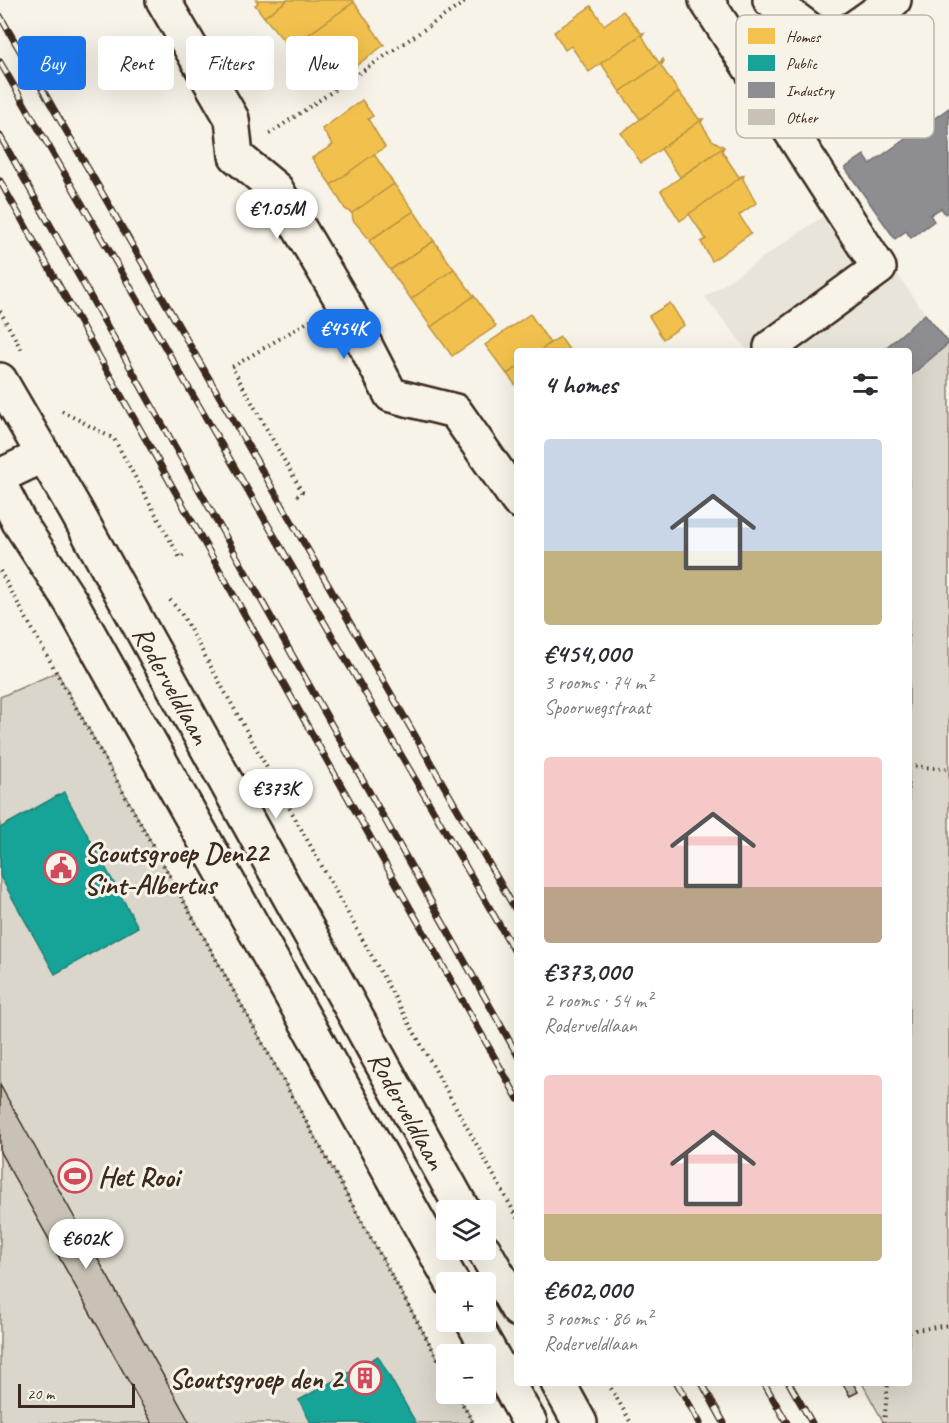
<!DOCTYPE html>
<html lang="en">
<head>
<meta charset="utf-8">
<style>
  body { margin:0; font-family:Caveat,sans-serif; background:#f7f7f7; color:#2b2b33; height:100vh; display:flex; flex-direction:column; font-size:22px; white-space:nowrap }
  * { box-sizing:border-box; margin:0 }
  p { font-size:20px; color:#7c7c81 }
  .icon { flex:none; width:33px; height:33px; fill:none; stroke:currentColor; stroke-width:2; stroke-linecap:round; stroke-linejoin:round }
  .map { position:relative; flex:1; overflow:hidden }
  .side { position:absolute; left:514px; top:348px; width:398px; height:1038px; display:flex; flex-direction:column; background:#fff; border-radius:6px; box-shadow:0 6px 24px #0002 }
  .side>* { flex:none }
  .banner { position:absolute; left:18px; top:36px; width:406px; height:54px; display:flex; gap:12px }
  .tools { position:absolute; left:436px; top:1200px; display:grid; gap:12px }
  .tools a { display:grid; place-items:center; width:60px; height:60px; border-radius:6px; background:#fff; box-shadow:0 6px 24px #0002; font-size:30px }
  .scale { position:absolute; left:18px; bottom:15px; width:117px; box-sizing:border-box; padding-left:6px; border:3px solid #3b2a1e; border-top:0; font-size:16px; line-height:21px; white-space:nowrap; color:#3b2a1e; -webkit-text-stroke:4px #f7f3e8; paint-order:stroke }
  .price { position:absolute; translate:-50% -51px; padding:0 14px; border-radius:21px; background:#fff; color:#222; font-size:20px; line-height:39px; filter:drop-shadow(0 2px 3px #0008) }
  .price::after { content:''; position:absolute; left:50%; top:36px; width:18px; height:14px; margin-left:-9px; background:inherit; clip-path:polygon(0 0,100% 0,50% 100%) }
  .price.selected { background:#1a73e8; color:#fff }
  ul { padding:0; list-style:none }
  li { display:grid; align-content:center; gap:12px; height:318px; padding:0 30px }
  li span { display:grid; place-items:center; height:186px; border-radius:6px; color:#555 }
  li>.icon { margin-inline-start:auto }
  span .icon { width:108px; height:108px; fill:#fffc; stroke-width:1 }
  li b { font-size:26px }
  h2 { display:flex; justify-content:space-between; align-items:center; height:72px; padding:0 30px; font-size:26px }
  .pill { padding:0 21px; border-radius:6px; background:#fff; box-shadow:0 6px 24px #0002; font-size:21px; line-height:54px }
  .pill.selected { background:#1a73e8; color:#fff }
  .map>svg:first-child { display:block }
  .built { fill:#e9e4d9 }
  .green { fill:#dbd6cb; stroke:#8b8074; stroke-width:1.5 }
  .homes { fill:#f2c14e; stroke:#bb9440; stroke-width:1.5 }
  .public { fill:#17a398; stroke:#227f73; stroke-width:1.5 }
  .industry { fill:#8d8d92; stroke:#746f6f; stroke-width:1.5 }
  .building { fill:#c8c1b6; stroke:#3b2a1e; stroke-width:1.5 }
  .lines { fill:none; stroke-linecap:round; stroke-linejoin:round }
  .minor-casing { stroke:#3b2a1e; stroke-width:38 }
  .path { stroke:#3b2a1e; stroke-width:4; stroke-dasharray:1.5 4.5; stroke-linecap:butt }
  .minor { stroke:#f7f3e8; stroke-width:33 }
  .rail-casing { stroke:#3b2a1e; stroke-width:7 }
  .rail { stroke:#f7f3e8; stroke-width:4.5; stroke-dasharray:14; stroke-linecap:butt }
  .labels { text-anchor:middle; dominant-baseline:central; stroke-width:6; stroke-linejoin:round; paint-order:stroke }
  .street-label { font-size:28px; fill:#3b2a1e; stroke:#f7f3e8 }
  .poi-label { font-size:28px; font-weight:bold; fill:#3b2a1e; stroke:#f7f3e8; text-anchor:start }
  .key { fill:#f7f3e8; stroke:#bfb7ab; stroke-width:1.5 }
  .key-label { font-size:16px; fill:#3b2a1e }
</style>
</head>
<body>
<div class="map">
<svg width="949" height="1423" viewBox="0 0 949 1423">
  <rect width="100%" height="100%" fill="#f7f3e8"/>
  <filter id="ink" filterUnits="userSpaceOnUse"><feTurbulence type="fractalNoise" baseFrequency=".0167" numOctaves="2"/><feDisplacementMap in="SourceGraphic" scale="12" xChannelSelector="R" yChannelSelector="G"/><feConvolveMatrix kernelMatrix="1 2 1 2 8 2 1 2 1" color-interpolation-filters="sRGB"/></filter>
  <g filter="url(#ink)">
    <path class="built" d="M847,200L925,314L949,343L909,377V351H748L705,297Z"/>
    <g class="green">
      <path d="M949,343V1423H884L862,1383H909V377Z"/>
      <path d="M57,672L447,1375V1394H457L474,1423H0V697Z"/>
    </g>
    <g class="homes">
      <path d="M256,0H288L264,17L255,5L258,3Z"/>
      <path d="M288,0H352L354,2L290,48L264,17Z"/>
      <path d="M354,2L384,45L353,68L346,58L310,84L302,71L305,69L290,48Z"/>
      <path d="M591,6L604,25L623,11L641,33H644L589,72L571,46L565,50L554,32Z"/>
      <path d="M644,33L642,35L647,44L659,63L663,59L664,61L620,92L601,63Z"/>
      <path d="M664,61L661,66L679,92L640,119L620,92Z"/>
      <path d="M679,92L699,119H703L641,163L621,133Z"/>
      <path d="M362,100L373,116L368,119L385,147L331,185L312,158L333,145L322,129Z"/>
      <path d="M703,119L701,123L712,140L724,147L680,177L661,149Z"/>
      <path d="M724,147L722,151L727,159L739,177L744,175L680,221L661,191Z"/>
      <path d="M374,154L394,184L352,213L345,209L331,185Z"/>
      <path d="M744,175L743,179L756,203L739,215L751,233L712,261L701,242L706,239L689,214Z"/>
      <path d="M394,184L414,211L370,240L353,220L352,213Z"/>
      <path d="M414,211L434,241L390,270L369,241Z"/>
      <path d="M434,241L454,269L411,299L390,270Z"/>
      <path d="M454,269L474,296L431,327L411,299Z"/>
      <path d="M474,296L496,326L452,356L431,327Z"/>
      <path d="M670,303L684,325L663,339L649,316Z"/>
      <path d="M530,314L550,343L540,351H518V367L507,374L485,345Z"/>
      <path d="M560,337L570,351H540L550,343Z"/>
      <path d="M518,367V388L507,374Z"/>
    </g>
    <g class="public">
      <path d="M64,792L138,927L55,974L0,876V828Z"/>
      <path d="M378,1356L416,1423H311L299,1400Z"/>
    </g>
    <g class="industry">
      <path d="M949,108V211L945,214L941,208L930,215L934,221L911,238L906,231L895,239L845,168L864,155L870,164Z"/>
      <path d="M925,314L949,343L909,377V351H882Z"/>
    </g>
    <g class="building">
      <path d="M0,1085L190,1423H152L0,1152Z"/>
      <path d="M842,1383H853L858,1392L850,1396Z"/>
    </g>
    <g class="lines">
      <g class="minor-casing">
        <g id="minor">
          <path d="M163,0L232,119L236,156L276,189L343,302L391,395L455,411L518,501"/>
          <path d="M706,0L879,268L771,347"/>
          <path d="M770,0L830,45"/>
          <path d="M766,90L894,0"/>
          <path id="s1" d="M0,380L75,509L463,1210"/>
          <path d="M0,476L44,455"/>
          <path d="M0,485L19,522L71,602L452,1282"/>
          <path d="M484,1250L518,1310"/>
          <path d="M473,1322L530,1423"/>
          <path d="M558,1383L580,1423"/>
        </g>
      </g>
      <g class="path">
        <path d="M269,134L468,0"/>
        <path d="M0,311L21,349"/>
        <path d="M62,411L114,439L180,558L187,554"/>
        <path d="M297,496L302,492L232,367L311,320"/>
        <path d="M0,571L447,1375"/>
        <path d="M170,600L181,613L518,1219"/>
        <path d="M909,766L949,769"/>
        <path d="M909,1331L949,1325"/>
        <path d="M608,1383L631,1423"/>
        <path d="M457,1394L473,1423"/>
        <path d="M884,1423L888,1383"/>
      </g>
      <use href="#minor" class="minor"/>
      <g class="rail-casing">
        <g id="rail">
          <path d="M0,16L518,914"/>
          <path d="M0,62L518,957"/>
          <path d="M0,136L518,1056"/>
          <path d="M0,181L518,1099"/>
          <path d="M677,1383L700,1423"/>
          <path d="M702,1383L724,1423"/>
          <path d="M764,1383L787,1423"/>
          <path d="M789,1383L812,1423"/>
        </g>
      </g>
      <use href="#rail" class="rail"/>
    </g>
  </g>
  <defs>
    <g id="civic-ring" transform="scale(1.725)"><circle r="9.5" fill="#f7f3e8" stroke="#d1495b" stroke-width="1.5"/><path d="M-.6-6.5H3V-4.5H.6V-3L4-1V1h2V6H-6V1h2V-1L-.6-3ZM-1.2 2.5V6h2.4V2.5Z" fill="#d1495b"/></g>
    <g id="stadium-ring" transform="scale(1.725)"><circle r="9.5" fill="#f7f3e8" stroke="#d1495b" stroke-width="1.5"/><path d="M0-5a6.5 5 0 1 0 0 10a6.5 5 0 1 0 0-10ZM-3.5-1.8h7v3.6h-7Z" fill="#d1495b"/></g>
    <g id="building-ring" transform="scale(1.725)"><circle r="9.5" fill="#f7f3e8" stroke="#d1495b" stroke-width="1.5"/><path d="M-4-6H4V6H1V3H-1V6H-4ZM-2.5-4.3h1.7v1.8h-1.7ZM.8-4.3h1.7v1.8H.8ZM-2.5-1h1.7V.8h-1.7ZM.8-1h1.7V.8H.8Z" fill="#d1495b"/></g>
  </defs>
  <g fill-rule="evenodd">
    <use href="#civic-ring" x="61" y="868"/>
    <use href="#stadium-ring" x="75" y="1176"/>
    <use href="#building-ring" x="365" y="1378"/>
  </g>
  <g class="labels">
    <g class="street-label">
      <text stroke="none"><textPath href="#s1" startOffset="350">Roderveldlaan</textPath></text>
      <text stroke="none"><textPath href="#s1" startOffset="836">Roderveldlaan</textPath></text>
    </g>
    <g class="poi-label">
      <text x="84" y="852">Scoutsgroep Den22<tspan x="84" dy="32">Sint-Albertus</tspan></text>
      <text x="98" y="1176">Het Rooi</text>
      <text x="342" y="1378" text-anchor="end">Scoutsgroep den 2</text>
    </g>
  </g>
  <rect x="736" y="15" width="198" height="123" rx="9" class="key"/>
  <rect x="748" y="28" width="27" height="16" fill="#f2c14e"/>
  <rect x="748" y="55" width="27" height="16" fill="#17a398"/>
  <rect x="748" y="82" width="27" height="16" fill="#8d8d92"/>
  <rect x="748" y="109" width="27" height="16" fill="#c8c1b6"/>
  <g class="key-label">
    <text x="786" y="42">Homes</text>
    <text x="786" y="69">Public</text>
    <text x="786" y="96">Industry</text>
    <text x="786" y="123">Other</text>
  </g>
</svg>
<div class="tools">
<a><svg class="icon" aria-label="layers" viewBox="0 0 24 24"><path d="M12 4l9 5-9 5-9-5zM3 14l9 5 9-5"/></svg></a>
<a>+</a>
<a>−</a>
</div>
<div class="scale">20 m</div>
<b class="price" style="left:277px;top:240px">€1.05M</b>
<b class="price selected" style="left:344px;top:360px">€454K</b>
<b class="price" style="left:276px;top:820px">€373K</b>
<b class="price" style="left:86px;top:1270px">€602K</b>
<div class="banner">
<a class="pill selected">Buy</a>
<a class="pill">Rent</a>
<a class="pill">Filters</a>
<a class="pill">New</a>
</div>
<section class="side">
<h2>4 homes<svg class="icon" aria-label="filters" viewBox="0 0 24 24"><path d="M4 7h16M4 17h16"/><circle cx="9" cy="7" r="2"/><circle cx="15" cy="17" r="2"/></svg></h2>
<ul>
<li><span style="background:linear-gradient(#c9d6e8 60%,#c2b280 0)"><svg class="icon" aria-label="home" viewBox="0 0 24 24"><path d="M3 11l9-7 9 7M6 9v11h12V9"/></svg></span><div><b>€454,000</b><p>3 rooms · 74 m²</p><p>Spoorwegstraat</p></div></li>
<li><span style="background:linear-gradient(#f6c9c9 70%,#b9a48a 0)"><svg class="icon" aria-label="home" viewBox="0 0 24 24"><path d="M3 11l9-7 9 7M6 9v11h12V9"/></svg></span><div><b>€373,000</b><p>2 rooms · 54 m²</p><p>Roderveldlaan</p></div></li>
<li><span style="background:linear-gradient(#f6c9c9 75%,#c2b280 0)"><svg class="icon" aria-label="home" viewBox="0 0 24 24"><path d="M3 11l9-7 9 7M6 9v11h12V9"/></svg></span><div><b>€602,000</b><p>3 rooms · 86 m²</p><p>Roderveldlaan</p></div></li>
</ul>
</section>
</div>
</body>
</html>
